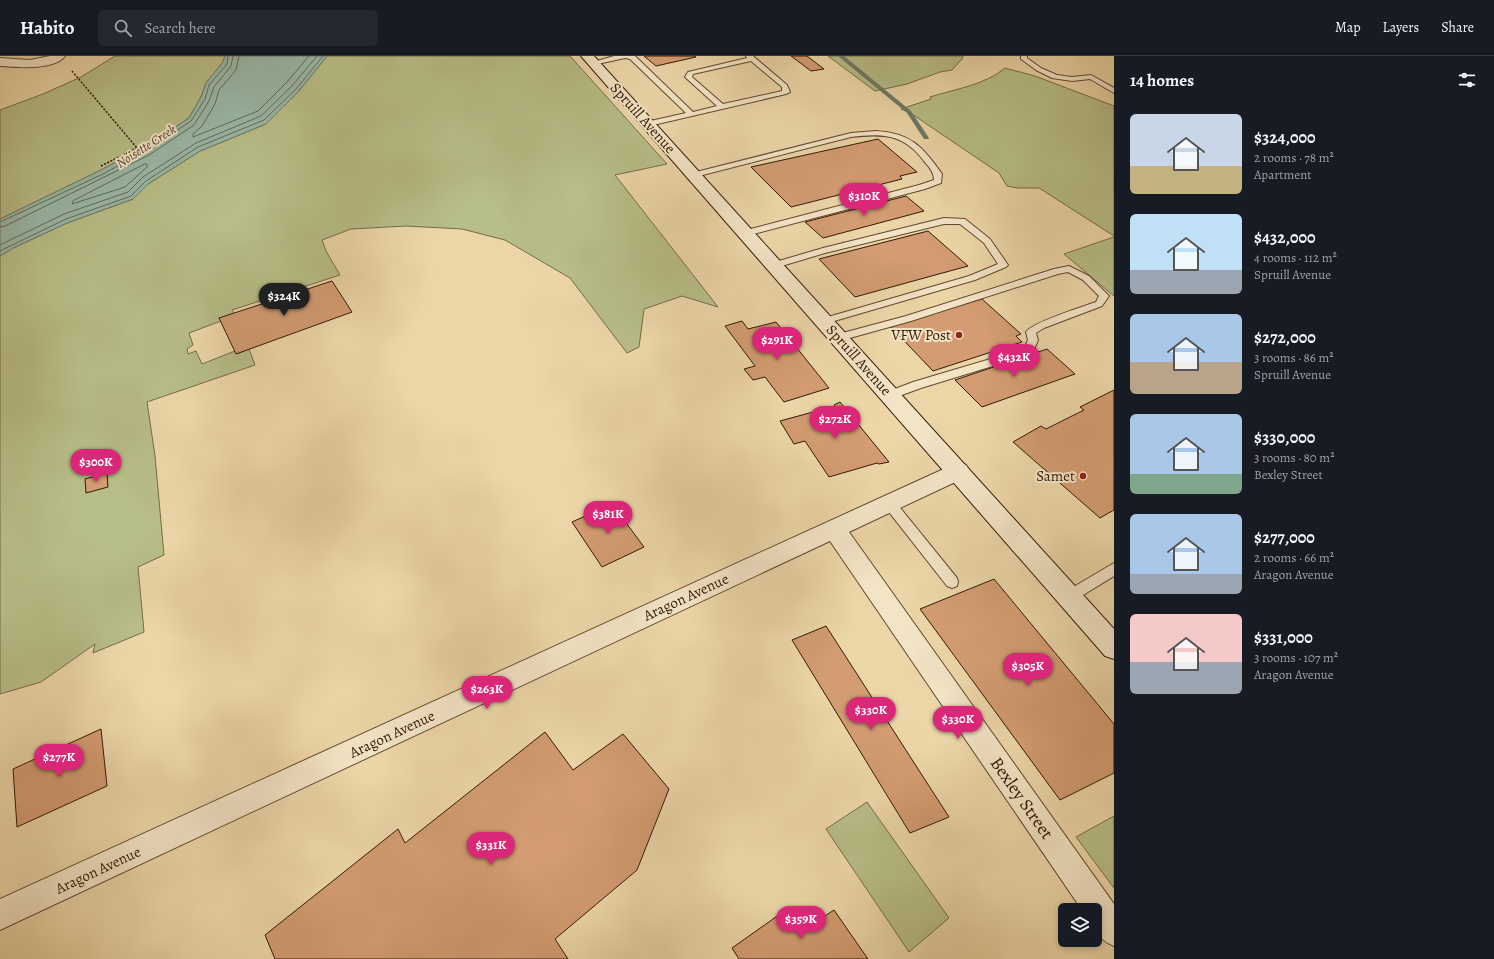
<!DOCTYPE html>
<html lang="en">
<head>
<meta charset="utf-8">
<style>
  body { margin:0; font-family:Alegreya,serif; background:#242831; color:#f1f3f6; height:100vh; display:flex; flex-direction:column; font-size:15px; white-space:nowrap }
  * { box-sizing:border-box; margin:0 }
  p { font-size:13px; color:#9ea1a6 }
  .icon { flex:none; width:22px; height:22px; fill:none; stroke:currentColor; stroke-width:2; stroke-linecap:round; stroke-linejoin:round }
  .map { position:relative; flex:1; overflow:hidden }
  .details { display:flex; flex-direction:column; background:#171b24; width:380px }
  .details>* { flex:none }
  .controls { position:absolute; left:1058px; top:847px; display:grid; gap:8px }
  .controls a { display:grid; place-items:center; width:44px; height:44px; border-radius:6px; background:#171b24; box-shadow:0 2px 6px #0003; font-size:20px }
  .price { position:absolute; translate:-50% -34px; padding:0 9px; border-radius:14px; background:#db2777; color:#fff; font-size:13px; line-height:26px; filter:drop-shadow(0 1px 2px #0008) }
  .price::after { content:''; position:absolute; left:50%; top:24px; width:12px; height:9px; margin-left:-6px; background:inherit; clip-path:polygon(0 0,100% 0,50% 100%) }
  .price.current { background:#222; color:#fff }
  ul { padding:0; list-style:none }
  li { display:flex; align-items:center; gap:12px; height:100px; padding:0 16px }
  li span { display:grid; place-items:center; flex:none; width:112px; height:80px; border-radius:6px; color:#555 }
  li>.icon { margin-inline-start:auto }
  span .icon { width:48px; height:48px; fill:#fffc; stroke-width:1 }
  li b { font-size:17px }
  h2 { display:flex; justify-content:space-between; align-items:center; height:48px; padding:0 16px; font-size:17px }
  header { display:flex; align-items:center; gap:24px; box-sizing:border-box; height:56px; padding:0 20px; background:#171b24; border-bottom:1px solid #363941 }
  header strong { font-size:19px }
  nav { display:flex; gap:22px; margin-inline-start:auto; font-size:14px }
  .search { width:280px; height:36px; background:#242831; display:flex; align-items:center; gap:10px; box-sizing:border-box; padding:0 14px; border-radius:6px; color:#9ea1a6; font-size:15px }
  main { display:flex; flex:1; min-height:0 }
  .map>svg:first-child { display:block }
  .green { fill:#b8be88; stroke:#766b46 }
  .water { fill:#99b9a9; stroke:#707967 }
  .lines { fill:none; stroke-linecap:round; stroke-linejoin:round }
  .shore { stroke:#666857; stroke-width:1 }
  .stream { fill:#707967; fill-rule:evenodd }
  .building { fill:#d39c72; stroke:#331805 }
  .lane-casing { stroke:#61482e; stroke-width:2 }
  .street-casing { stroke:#61482e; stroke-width:2 }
  .secondary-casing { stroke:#331805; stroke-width:2 }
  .path { stroke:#331805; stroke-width:1.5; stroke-dasharray:2 1.5; stroke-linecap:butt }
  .lane { fill:#f3e4c6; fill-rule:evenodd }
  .street { fill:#f3e4c6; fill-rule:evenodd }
  .secondary { fill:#f3e4c6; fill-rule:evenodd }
  .poi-dot { fill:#8f2418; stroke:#f3e4c6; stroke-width:1.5 }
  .labels { text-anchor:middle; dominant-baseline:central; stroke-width:4; stroke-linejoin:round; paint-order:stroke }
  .far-water-label { font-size:13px; font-style:italic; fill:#524836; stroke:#f3e4c6 }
  .street-label { font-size:15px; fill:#331805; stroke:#f3e4c6 }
  .poi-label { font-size:15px; fill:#331805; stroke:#f3e4c6; text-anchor:end }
  .near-street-label { font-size:18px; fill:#331805; stroke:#f3e4c6 }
</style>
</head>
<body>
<header>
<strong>Habito</strong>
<div class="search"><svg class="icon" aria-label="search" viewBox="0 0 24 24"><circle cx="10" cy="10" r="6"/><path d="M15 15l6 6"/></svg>Search here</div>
<nav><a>Map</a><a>Layers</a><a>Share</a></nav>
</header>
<main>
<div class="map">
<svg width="1114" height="903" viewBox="0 0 1114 903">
  <rect width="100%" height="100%" fill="#ecd6a8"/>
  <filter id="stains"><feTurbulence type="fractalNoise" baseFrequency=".005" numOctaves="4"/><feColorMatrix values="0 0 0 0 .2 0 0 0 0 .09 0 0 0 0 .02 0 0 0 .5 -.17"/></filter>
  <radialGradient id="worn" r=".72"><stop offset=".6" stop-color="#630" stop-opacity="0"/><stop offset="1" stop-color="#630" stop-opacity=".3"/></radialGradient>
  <g class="green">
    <path d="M115,0H225L223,6L206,27L201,41L189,62L145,91L101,114L0,163V54L43,38L81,21Z"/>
    <path d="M327,0H570L667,108L615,119L718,251L682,240L644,253L639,291L627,297L570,222L505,184L462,173L406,170L351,173L322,184L326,195L340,219L232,254L234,257L221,265L189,277L193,289L187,293L188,298L196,295L202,308L235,295L237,298L249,293L255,309L147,346L155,400L164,499L138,511L144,576L93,597L95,588L41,626L0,638V200L13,192L67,167L133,143L148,128L200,95L266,68L298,36Z"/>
    <path d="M828,0H963L962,3L952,14L940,16L907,28L875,35Z"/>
    <path d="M1005,12L1035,20L1114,50V180L1039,132H1017L1007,130L999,117L909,56L901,53L931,43L930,41C955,33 985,29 1005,12Z"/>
    <path d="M1114,181V240L1064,198Z"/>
    <path d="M867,746L949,862L909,896L826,773Z"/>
    <path d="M1114,760V832L1076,781Z"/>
  </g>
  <path class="water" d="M225,0H327L298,36L266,68L200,95L148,128L133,143L67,167L13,192L0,200V163L101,114L145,91L189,62L201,41L206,27L223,6Z"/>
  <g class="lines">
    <g class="shore">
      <path d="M239,0L236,14L219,34L215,48L202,70L193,78V81L258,55L287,26L309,0"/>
      <path d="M145,108H147V111L125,131L72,148L73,145Z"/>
      <path d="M0,166L103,118L147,94L191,65L205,43L209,29L227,8L228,0"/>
      <path d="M0,171L5,170L149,99L194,69L209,45L214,31L231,10L233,0"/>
      <path d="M0,189L64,158L128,136L143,121L196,87L261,60L292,30L317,0"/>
      <path d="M0,195L66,163L131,140L146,125L198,91L264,64L296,33L323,0"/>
    </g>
    <path class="stream" d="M838,0H844L911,55L929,82L928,83H924L907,57Z"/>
  </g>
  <g class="building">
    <path d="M644,0H695L696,1L656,10Z"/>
    <path d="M791,0H807L824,13L811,15Z"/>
    <path d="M878,83L917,116L900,120L902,123L791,151L751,111Z"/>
    <path d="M906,140L924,155L823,182L805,166Z"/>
    <path d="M928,175L968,210L855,241L819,203Z"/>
    <path d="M332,225L352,256L236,298L219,262Z"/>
    <path d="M982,243L1021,278L1016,280L1022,286L933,315L890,270Z"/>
    <path d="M742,265L748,273L776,266L829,332L784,346L765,321L753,324L744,313L755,310L725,270Z"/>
    <path d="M1047,293L1075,318L982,351L955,324Z"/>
    <path d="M1114,334V454L1100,462L1013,386L1041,370L1046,373L1084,354L1080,351Z"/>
    <path d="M840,346L889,406L879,408L877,407L829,421L805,385L794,388L780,365L835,350L834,349Z"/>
    <path d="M107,417L108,431L86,437L85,423Z"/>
    <path d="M612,448L644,491L602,511L572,466Z"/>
    <path d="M994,523L1114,668V717L1060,744L920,553Z"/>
    <path d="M826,570L949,761L910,777L792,584Z"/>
    <path d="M101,673L107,730L17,771L13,713Z"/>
    <path d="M545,676L573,714L623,678L669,733L637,814L555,883L568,903H275L265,879L398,773L405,787Z"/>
    <path d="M790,851L804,874L834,854L868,903H739L732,892Z"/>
  </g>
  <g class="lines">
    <g class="lane-casing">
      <g id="lane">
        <path d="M614,0H635L693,56L717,50L686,22L685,21L688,16L747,2L746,0H753L787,29L790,36L786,38L649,70H646V66L686,57L630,3L625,2L593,9L590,7ZM751,5L782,31V35L723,48L692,21L693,18Z"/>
        <path d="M1021,0H1027V2L1041,12L1057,19L1072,21L1091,19L1114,32V37L1090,23L1072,25L1052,22L1036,14L1021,3Z"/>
        <path d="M876,75C911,77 923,91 942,118L941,127L925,133L746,180L742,177L743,175L919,129L934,124C934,116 929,111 924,105C904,78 882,77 851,81L695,121L691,119L692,117L851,77Z"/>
        <path d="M944,162L965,163L990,183L1008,209L1006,211L975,224L824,268L819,265L821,263L969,220L998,208L984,187L960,168H944L825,197L775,212L770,209L772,207L823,192Z"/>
        <path d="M1069,210L1089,220L1109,240L1102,250L1044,272L1036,277L1038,284L1032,298L921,332L891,343L887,342L886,339L887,336L913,326L1024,293L1028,284L1026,276C1033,266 1082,251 1096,246L1099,240L1083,224L1068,216L1058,218L911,265L839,285L834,281L835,279L906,260L1054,213Z"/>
        <path d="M889,442L893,443L957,522L958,526L957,530L952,532L947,530L885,451L883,447L885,443Z"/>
        <path d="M1114,507V520L1075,544L1070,546L1065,544L1063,540L1065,536Z"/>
      </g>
    </g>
    <g class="street-casing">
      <g id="street">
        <path d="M50,0H65C54,15 16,11 0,10V2L30,4Z"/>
        <path d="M959,406L966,409L970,415L966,421L849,476L1114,848V890C1094,881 1095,873 1095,854H1082L830,485L0,874V843Z"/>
      </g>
    </g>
    <g class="secondary-casing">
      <path id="secondary" d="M581,0H594L1114,573V603L1105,600Z"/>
    </g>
    <g class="path">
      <path d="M72,15L137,92L179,74"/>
      <path d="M101,110L137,92"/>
    </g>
    <use href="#lane" class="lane"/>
    <use href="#street" class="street"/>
    <use href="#secondary" class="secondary"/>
  </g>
  <g class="poi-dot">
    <circle cx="959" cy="279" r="4"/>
    <circle cx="1083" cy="420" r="4"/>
  </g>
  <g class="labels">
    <g class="far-water-label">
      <text transform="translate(146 90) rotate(-33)">Noisette Creek</text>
    </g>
    <g class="street-label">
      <text transform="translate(643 62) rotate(48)">Spruill Avenue</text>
      <text transform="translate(859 304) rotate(48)">Spruill Avenue</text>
      <text transform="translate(686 541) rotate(-25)">Aragon Avenue</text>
      <text transform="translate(392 678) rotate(-25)">Aragon Avenue</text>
      <text transform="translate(98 814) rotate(-25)">Aragon Avenue</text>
    </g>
    <g class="poi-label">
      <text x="951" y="279">VFW Post</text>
      <text x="1075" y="420">Samet</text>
    </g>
    <g class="near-street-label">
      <text transform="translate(1022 742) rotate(55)">Bexley Street</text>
    </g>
  </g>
  <rect width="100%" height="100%" filter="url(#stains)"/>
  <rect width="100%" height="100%" fill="url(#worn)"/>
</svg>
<div class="controls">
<a><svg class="icon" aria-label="layers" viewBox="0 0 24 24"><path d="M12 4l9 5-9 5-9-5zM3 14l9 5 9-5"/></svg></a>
</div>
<b class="price" style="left:864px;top:161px">$310K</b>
<b class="price current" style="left:284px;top:261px">$324K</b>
<b class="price" style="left:777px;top:305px">$291K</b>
<b class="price" style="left:1014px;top:322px">$432K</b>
<b class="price" style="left:835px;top:384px">$272K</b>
<b class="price" style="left:96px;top:427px">$300K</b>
<b class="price" style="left:608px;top:479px">$381K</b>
<b class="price" style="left:1028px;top:631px">$305K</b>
<b class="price" style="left:487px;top:654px">$263K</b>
<b class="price" style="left:871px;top:675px">$330K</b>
<b class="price" style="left:958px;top:684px">$330K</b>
<b class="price" style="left:59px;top:722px">$277K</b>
<b class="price" style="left:491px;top:810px">$331K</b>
<b class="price" style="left:801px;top:884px">$359K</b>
</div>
<section class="details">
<h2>14 homes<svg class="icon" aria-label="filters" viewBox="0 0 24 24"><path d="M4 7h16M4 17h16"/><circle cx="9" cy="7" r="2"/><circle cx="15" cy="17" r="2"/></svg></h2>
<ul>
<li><span style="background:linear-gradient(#c9d6e8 65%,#c2b280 0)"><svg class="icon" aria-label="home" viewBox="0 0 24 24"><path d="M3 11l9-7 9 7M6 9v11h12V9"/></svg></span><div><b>$324,000</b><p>2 rooms · 78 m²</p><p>Apartment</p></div></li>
<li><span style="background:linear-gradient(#bfe0f5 70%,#9aa5b1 0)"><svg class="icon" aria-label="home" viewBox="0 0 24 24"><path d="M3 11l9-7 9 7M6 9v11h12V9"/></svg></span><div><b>$432,000</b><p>4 rooms · 112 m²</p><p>Spruill Avenue</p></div></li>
<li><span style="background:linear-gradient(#a9c7e8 60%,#b9a48a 0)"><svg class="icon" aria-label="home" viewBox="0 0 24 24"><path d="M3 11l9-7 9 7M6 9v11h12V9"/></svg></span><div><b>$272,000</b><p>3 rooms · 86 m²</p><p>Spruill Avenue</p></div></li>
<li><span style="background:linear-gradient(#a9c7e8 75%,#7fa58c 0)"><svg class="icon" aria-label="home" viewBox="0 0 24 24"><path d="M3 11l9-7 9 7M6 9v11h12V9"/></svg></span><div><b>$330,000</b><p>3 rooms · 80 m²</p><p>Bexley Street</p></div></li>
<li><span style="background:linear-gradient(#a9c7e8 75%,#9aa5b1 0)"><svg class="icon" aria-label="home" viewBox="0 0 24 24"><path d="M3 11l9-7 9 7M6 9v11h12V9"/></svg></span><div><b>$277,000</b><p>2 rooms · 66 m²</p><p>Aragon Avenue</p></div></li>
<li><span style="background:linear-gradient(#f6c9c9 60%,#9aa5b1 0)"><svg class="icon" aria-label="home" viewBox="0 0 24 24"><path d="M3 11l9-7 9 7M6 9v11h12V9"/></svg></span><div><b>$331,000</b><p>3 rooms · 107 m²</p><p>Aragon Avenue</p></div></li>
</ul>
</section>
</main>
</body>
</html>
